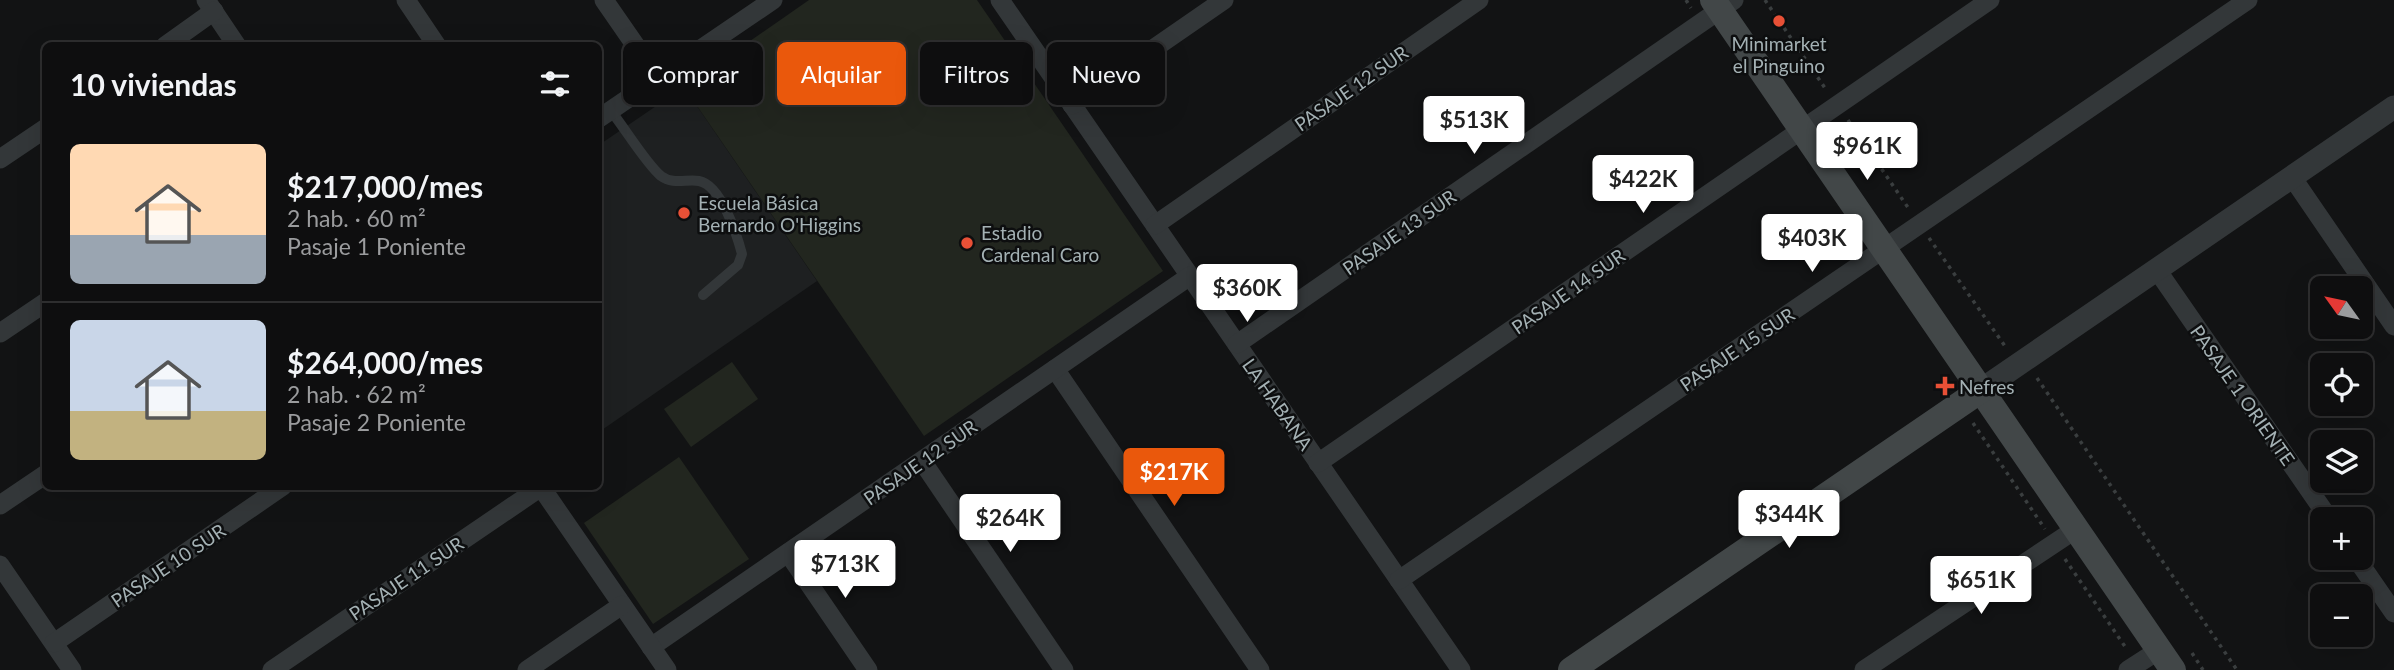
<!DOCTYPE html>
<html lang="es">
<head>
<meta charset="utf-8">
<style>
  body { margin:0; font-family:Lato,sans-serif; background:#1c1c1d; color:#f1f3f6; height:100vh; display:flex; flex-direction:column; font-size:26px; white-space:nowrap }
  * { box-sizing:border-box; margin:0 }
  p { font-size:23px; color:#9b9c9e }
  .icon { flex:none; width:38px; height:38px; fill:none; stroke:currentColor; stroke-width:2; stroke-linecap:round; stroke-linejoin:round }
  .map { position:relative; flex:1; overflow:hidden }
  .drawer { position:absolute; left:42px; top:42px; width:560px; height:448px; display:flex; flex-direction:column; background:#0e0e0f; border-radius:10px; box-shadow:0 7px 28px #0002,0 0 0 2px #2e2e2f }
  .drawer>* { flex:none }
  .hud { position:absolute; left:623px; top:42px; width:665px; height:63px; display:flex; gap:14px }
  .needle { width:46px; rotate:303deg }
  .tools { position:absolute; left:2310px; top:276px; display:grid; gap:14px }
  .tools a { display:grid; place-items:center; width:63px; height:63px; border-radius:10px; background:#0e0e0f; box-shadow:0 7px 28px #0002,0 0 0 2px #2e2e2f; font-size:35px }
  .price { position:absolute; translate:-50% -60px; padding:0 16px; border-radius:7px; background:#fff; color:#222; font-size:23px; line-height:46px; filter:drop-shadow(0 2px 4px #0008) }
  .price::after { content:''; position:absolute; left:50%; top:42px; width:21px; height:16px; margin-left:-10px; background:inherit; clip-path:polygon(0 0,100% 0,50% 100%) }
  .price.selected { background:#ea580c; color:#fff }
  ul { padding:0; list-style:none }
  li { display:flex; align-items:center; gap:21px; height:175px; padding:0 28px }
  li+li { border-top:2px solid #2e2e2f }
  li span { display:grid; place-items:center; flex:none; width:196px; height:140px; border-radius:10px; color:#555 }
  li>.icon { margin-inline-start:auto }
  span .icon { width:84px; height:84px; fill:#fffc; stroke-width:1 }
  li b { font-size:30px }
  h2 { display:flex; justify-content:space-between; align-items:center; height:84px; padding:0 28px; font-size:30px }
  .tag { padding:0 24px; border-radius:10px; background:#0e0e0f; box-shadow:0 7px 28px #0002,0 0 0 2px #2e2e2f; font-size:24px; line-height:63px }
  .tag.selected { background:#ea580c; color:#fff }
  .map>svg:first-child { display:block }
  .built { fill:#1e2021 }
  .green { fill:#22261f }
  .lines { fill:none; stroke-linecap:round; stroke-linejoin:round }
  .path { stroke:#3a3e3f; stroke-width:3.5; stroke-dasharray:3.5 5; stroke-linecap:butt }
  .service { stroke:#333739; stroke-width:10 }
  .minor { stroke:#333739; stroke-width:19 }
  .tertiary { stroke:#333739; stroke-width:23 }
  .secondary { stroke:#424748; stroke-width:26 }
  .poi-dot { fill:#e85036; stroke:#0d0e0f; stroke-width:2.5 }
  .labels { text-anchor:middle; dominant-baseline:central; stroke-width:5; stroke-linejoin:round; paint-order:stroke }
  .poi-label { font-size:19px; fill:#a4b1b4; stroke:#0d0e0f; text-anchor:start }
  .street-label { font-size:19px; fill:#a4b1b4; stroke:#0d0e0f }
</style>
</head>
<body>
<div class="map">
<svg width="2394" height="670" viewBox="0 0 2394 670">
  <rect width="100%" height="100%" fill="#121314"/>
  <path class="built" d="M684,87L817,281L599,432V145Z"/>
  <g class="green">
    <path d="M809,0H977L1163,271L924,436L684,87Z"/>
    <path d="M732,362L758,399L691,447L664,409Z"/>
    <path d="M679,457L749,559L653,624L584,523Z"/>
  </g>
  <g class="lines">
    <g class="path">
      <path d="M1686,0L1691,8"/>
      <path d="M1765,0L1827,91"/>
      <path d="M1848,120L1909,209"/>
      <path d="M1929,238L2007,349"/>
      <path d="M2037,378L2237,670"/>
      <path d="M1973,423L2045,529"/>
      <path d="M2065,559L2126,648"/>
      <path d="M2192,653L2203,670"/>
    </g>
    <path class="service" d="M611,111C624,127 647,165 661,176C673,185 686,179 699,181C721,185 737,235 742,254L738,265L703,295"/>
    <g class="minor">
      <path d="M206,0L237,46"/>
      <path d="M406,0L437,46"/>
      <path d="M604,0L658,78"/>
      <path d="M1000,0L1461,670"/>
      <path d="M165,46L214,11"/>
      <path d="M1072,105L1224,0"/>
      <path d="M598,119L773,0"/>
      <path d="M0,159L46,128"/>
      <path d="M2292,177L2394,326"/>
      <path d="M1155,225L1479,0"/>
      <path d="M2157,270L2330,520"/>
      <path d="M0,333L46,302"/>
      <path d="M1237,344L1734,0"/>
      <path d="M1055,369L1260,670"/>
      <path d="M922,461L1064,670"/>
      <path d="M1318,463L1990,0"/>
      <path d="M0,505L46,474"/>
      <path d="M788,553L868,670"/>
      <path d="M2356,558L2394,613"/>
      <path d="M0,565L72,670"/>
      <path d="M1399,580L2248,0"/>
      <path d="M54,643L283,486"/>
      <path d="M651,647L1190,276"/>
      <path d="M272,670L541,487L667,670"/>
      <path d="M527,670L622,605"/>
      <path d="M1864,670L2076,529"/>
      <path d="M2128,670L2159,650"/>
    </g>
    <path class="tertiary" d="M1981,390L2394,107"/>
    <g class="secondary">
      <path d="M1713,0L2173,670"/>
      <path d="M1571,670L1981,390"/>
    </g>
  </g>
  <g class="poi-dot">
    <circle cx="1779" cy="21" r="7"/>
    <circle cx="684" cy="213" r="7"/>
    <circle cx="967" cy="243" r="7"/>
    <path d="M1941.5 375.5h7v7h7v7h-7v7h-7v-7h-7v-7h7z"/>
  </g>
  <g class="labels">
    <g class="poi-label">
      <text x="1779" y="43" text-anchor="middle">Minimarket<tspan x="1779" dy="22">el Pinguino</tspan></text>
      <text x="698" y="202">Escuela Básica<tspan x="698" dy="22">Bernardo O'Higgins</tspan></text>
      <text x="981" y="232">Estadio<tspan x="981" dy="22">Cardenal Caro</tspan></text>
      <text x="1959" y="386">Nefres</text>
    </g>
    <g class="street-label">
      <text transform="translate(1351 88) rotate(-35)">PASAJE 12 SUR</text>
      <text transform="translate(1399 232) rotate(-35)">PASAJE 13 SUR</text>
      <text transform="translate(1568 291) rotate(-35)">PASAJE 14 SUR</text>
      <text transform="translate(1737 349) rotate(-34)">PASAJE 15 SUR</text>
      <text transform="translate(2243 395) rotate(55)">PASAJE 1 ORIENTE</text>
      <text transform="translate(1278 404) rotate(55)">LA HABANA</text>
      <text transform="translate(920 462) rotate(-35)">PASAJE 12 SUR</text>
      <text transform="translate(168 565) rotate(-34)">PASAJE 10 SUR</text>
      <text transform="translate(406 578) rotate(-34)">PASAJE 11 SUR</text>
    </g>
  </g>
</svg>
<div class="tools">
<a><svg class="needle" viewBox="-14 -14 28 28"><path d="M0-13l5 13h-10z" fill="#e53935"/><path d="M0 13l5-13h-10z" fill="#9b9c9e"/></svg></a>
<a><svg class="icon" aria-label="locate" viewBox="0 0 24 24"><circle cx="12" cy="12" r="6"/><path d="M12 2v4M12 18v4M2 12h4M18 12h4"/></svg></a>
<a><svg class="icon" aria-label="layers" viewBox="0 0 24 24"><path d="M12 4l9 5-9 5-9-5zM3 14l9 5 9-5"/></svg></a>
<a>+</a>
<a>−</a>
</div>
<b class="price" style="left:1474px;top:156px">$513K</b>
<b class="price" style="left:1867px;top:182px">$961K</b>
<b class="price" style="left:1643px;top:215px">$422K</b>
<b class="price" style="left:1812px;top:274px">$403K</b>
<b class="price" style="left:1247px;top:324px">$360K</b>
<b class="price selected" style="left:1174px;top:508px">$217K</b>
<b class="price" style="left:1789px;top:550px">$344K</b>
<b class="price" style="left:1010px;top:554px">$264K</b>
<b class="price" style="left:845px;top:600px">$713K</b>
<b class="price" style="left:1981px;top:616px">$651K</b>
<div class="hud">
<a class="tag">Comprar</a>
<a class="tag selected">Alquilar</a>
<a class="tag">Filtros</a>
<a class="tag">Nuevo</a>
</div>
<section class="drawer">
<h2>10 viviendas<svg class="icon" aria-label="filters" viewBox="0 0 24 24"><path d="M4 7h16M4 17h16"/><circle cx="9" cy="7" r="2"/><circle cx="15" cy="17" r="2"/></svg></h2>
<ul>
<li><span style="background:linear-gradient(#ffd9b3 65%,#9aa5b1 0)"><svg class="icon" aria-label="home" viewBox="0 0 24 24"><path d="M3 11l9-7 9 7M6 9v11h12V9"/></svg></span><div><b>$217,000/mes</b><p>2 hab. · 60 m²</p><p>Pasaje 1 Poniente</p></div></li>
<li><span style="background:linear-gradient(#c9d6e8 65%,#c2b280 0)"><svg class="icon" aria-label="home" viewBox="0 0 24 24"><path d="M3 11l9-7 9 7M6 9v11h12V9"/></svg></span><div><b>$264,000/mes</b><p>2 hab. · 62 m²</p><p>Pasaje 2 Poniente</p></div></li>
</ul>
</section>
</div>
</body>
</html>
